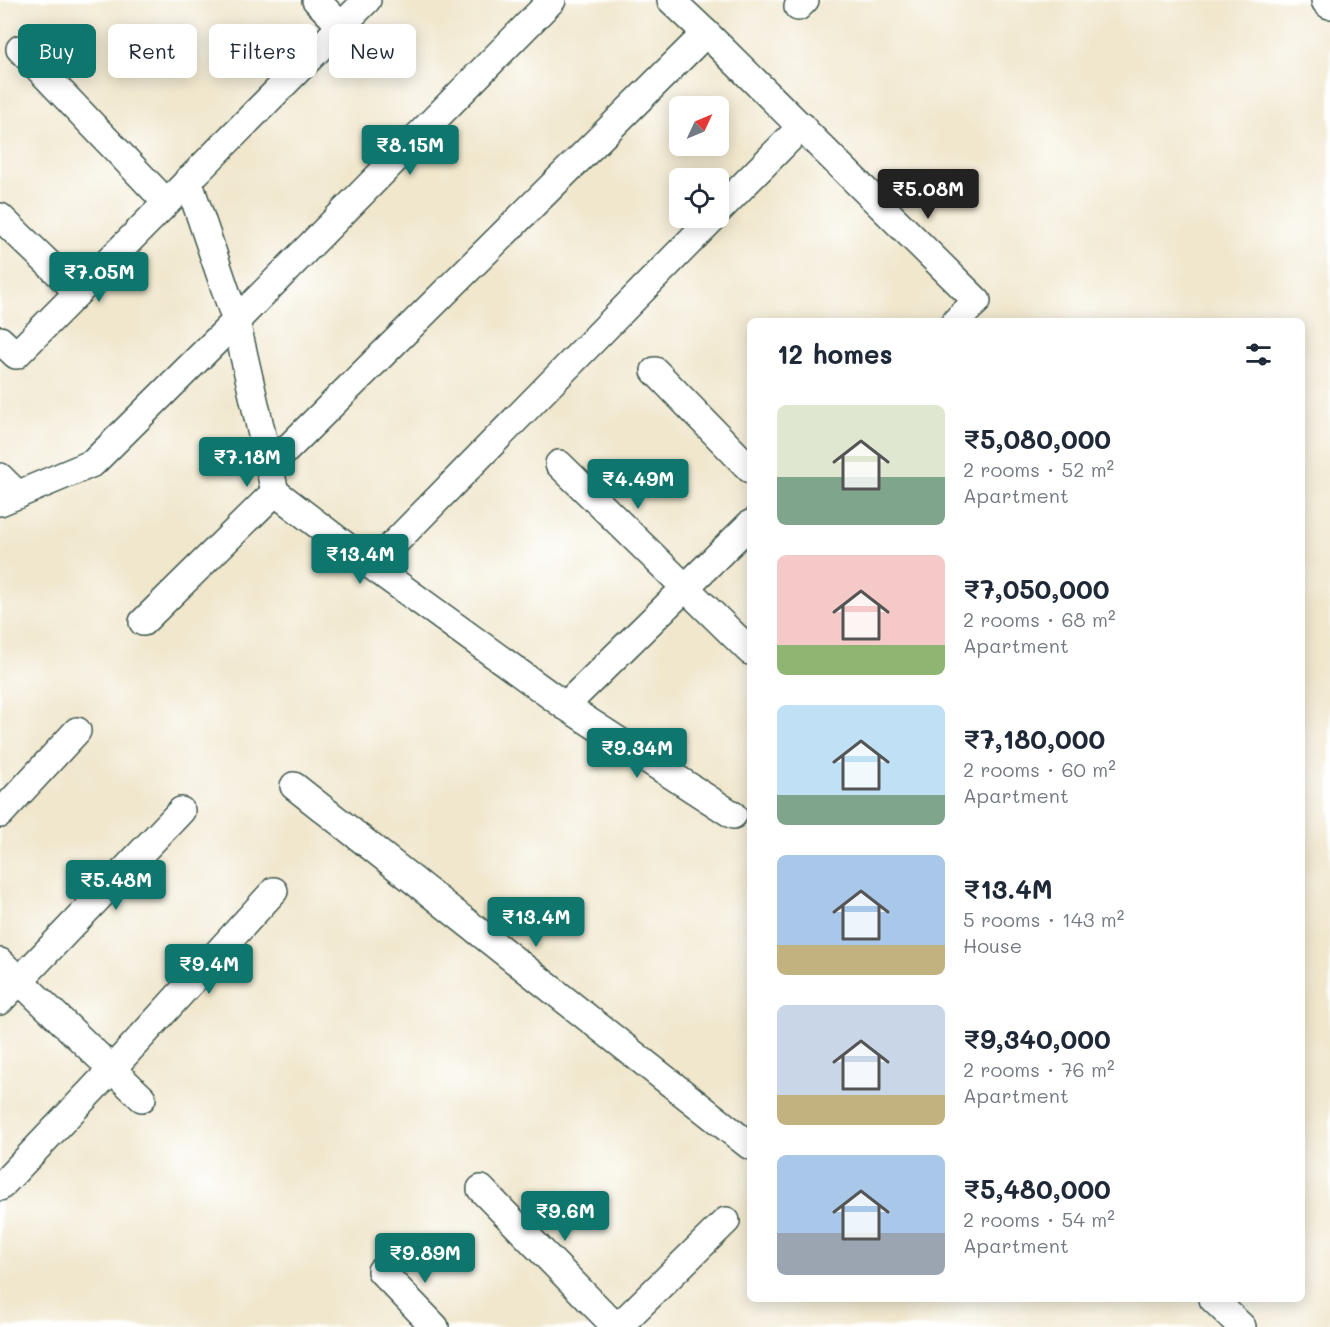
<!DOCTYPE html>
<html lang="en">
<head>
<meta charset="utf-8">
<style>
  body { margin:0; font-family:Mali,sans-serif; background:#f6f6f7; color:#1f2937; height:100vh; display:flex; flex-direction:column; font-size:22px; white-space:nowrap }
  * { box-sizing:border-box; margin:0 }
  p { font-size:20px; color:#747a83 }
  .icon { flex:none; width:33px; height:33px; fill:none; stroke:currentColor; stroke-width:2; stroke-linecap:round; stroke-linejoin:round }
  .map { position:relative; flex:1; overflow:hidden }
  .drawer { position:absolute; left:747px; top:318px; width:558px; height:984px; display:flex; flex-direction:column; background:#fff; border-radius:9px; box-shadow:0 3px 15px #0003 }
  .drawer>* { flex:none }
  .top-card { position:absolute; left:18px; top:24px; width:570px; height:54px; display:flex; gap:12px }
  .needle { width:39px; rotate:46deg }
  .tools { position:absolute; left:669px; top:96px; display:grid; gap:12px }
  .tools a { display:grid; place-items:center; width:60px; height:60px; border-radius:9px; background:#fff; box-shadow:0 3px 15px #0003; font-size:30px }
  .price { position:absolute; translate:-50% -51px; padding:0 14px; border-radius:6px; background:#0f766e; color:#fff; font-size:20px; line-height:39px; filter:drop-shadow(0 2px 3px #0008) }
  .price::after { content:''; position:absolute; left:50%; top:36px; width:18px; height:14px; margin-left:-9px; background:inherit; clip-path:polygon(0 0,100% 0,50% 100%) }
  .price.current { background:#222; color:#fff }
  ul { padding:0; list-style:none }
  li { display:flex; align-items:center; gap:18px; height:150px; padding:0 30px }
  li span { display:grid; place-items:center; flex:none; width:168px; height:120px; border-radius:9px; color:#555 }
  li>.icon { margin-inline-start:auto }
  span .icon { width:72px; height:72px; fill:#fffc; stroke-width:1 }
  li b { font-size:26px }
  h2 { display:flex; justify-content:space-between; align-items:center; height:72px; padding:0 30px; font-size:26px }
  .tag { padding:0 21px; border-radius:9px; background:#fff; box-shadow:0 3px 15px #0003; font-size:21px; line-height:54px }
  .tag.current { background:#0f766e; color:#fff }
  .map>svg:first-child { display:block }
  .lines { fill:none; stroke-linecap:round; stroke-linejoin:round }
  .minor-casing { stroke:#3e564b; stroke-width:30 }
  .tertiary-casing { stroke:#3e564b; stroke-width:36 }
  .minor { stroke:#fff; stroke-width:27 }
  .tertiary { stroke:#fff; stroke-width:33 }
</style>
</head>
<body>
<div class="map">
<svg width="1330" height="1327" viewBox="0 0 1330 1327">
  <rect width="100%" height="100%" fill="#fff"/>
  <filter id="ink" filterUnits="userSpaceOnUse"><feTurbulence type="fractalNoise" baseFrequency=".0167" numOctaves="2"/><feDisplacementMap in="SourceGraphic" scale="12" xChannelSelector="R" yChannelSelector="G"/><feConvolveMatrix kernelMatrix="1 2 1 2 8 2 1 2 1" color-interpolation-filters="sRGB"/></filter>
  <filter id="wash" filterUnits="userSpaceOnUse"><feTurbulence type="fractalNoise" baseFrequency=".008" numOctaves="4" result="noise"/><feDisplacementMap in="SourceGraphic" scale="24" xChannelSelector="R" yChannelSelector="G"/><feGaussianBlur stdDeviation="1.35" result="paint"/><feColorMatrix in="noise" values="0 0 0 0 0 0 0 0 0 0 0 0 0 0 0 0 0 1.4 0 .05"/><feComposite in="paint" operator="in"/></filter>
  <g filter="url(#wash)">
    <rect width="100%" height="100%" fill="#f0e7cd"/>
  </g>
  <g filter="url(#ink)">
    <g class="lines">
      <g class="minor-casing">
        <g id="minor">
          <path d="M316,0L341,26"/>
          <path d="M798,7L805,0"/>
          <path d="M706,33L977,301L956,321"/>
          <path d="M20,49L166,202"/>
          <path d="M718,211L802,126"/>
          <path d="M0,217L78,292"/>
          <path d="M713,218L372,566L565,706L750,524"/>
          <path d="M0,340L16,355L367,0"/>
          <path d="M655,371L750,469"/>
          <path d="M559,464L750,651"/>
          <path d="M270,466L706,33L671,0"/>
          <path d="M0,477L18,495"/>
          <path d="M275,492L372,566"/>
          <path d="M0,502L93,463L236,321L188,180"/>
          <path d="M143,622L275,492L236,321L552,0"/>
          <path d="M565,706L733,815"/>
          <path d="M294,786L750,1146"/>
          <path d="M0,814L77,731"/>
          <path d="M0,962L142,1098"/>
          <path d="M0,1001L181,811"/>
          <path d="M0,1187L112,1069L274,891"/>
          <path d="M481,1189L616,1327"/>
          <path d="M381,1271L435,1327"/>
          <path d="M1213,1299L1242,1327"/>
          <path d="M618,1327L726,1221"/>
        </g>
      </g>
      <g class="tertiary-casing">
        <path id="tertiary" d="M1328,0L1330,2"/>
      </g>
      <use href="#minor" class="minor"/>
      <use href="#tertiary" class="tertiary"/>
    </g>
  </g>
</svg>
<div class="tools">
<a><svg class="needle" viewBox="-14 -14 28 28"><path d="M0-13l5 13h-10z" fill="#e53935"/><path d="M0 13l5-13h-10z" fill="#747a83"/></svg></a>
<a><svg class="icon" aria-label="locate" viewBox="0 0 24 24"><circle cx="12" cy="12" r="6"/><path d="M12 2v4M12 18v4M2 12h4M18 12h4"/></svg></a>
</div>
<b class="price" style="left:410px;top:176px">₹8.15M</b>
<b class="price current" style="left:928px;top:220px">₹5.08M</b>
<b class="price" style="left:99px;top:303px">₹7.05M</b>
<b class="price" style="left:247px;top:488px">₹7.18M</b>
<b class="price" style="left:638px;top:510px">₹4.49M</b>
<b class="price" style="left:360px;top:585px">₹13.4M</b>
<b class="price" style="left:637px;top:779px">₹9.34M</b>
<b class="price" style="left:116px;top:911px">₹5.48M</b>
<b class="price" style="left:536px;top:948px">₹13.4M</b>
<b class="price" style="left:209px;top:995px">₹9.4M</b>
<b class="price" style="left:565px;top:1242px">₹9.6M</b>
<b class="price" style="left:425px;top:1284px">₹9.89M</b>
<div class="top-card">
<a class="tag current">Buy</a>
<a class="tag">Rent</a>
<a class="tag">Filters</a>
<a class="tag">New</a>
</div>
<section class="drawer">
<h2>12 homes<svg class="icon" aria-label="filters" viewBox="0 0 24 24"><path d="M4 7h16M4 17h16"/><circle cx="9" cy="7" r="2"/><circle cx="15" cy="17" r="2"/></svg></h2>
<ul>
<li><span style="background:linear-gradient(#dfe7d0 60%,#7fa58c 0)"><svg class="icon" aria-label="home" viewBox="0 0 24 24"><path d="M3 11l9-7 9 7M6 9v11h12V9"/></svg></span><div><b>₹5,080,000</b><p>2 rooms · 52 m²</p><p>Apartment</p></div></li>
<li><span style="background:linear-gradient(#f6c9c9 75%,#8fb573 0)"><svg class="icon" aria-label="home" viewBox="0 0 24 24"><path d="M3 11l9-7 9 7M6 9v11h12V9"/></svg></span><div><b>₹7,050,000</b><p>2 rooms · 68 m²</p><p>Apartment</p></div></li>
<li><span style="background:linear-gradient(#bfe0f5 75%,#7fa58c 0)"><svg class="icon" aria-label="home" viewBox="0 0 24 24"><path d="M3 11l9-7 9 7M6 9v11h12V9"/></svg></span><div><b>₹7,180,000</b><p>2 rooms · 60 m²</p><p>Apartment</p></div></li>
<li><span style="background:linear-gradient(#a9c7e8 75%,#c2b280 0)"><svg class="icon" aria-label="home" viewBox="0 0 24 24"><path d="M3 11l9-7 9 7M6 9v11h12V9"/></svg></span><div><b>₹13.4M</b><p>5 rooms · 143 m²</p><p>House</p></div></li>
<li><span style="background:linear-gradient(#c9d6e8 75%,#c2b280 0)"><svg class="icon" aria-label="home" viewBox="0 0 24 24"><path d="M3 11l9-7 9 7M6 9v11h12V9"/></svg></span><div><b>₹9,340,000</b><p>2 rooms · 76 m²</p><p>Apartment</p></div></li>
<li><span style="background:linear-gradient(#a9c7e8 65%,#9aa5b1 0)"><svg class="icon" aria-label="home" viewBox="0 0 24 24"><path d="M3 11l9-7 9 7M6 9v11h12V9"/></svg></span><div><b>₹5,480,000</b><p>2 rooms · 54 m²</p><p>Apartment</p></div></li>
</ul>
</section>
</div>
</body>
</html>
